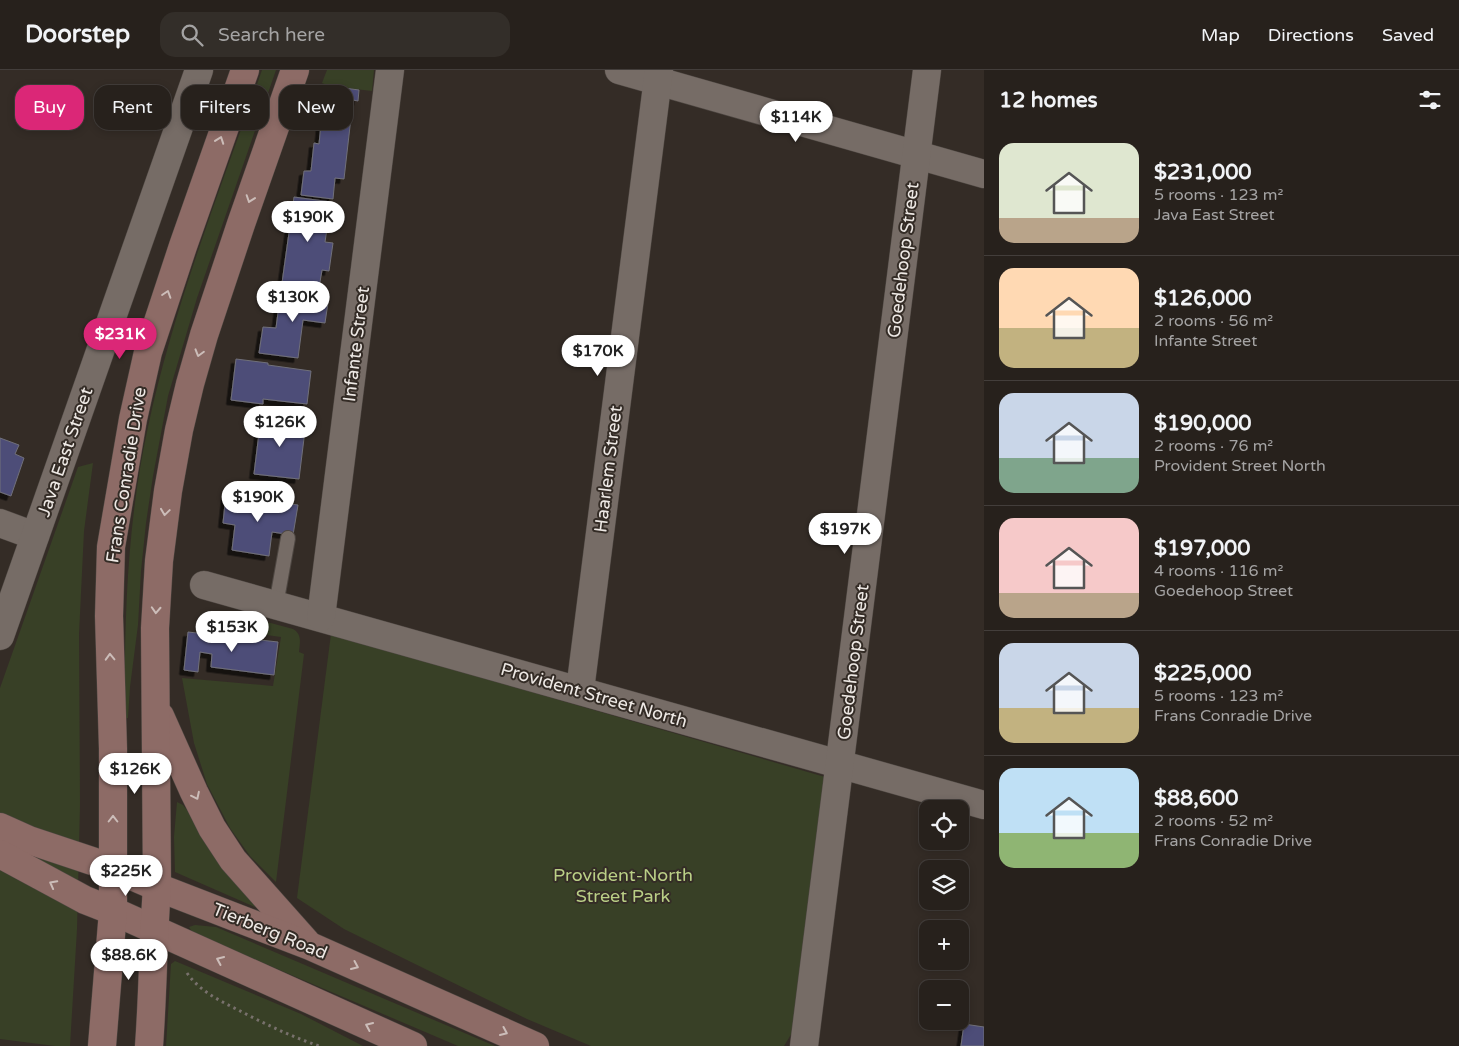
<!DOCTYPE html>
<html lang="en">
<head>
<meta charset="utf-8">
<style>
  body { margin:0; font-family:"Varela Round",sans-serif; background:#332e29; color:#f1f3f6; height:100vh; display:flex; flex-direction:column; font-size:19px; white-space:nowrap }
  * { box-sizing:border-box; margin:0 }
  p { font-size:16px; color:#a4a3a3 }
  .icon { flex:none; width:28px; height:28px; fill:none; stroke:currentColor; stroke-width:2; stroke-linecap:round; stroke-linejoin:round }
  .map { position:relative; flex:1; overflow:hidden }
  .sheet { display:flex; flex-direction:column; background:#27211c; width:475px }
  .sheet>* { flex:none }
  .guide { position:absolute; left:15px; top:15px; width:475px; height:45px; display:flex; gap:10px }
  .tools { position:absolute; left:919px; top:730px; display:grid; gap:10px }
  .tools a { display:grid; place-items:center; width:50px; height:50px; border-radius:10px; background:#27211c; box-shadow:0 2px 8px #0003,0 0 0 1px #433e3b; font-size:25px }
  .price { position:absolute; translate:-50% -42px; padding:0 11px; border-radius:18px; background:#fff; color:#222; font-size:16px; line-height:32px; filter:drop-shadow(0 1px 2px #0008) }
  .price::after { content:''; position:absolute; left:50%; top:30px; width:15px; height:11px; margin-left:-8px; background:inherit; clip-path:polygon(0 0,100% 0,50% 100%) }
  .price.active { background:#db2777; color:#fff }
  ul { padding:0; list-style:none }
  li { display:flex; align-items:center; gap:15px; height:125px; padding:0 15px }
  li+li { border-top:1px solid #433e3b }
  li span { display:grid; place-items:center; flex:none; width:140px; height:100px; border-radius:15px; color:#555 }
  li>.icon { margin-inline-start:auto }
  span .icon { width:60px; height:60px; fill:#fffc; stroke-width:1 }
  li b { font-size:21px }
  h2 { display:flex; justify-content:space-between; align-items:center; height:60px; padding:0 15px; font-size:21px }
  .pill { padding:0 18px; border-radius:15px; background:#27211c; box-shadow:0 2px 8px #0003,0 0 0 1px #433e3b; font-size:18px; line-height:45px }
  .pill.active { background:#db2777; color:#fff }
  header { display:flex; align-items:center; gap:30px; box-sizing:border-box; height:70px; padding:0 25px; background:#27211c; border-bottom:1px solid #433e3b }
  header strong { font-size:24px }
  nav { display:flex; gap:28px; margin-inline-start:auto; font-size:18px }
  .search { width:350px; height:45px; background:#332e29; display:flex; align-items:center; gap:12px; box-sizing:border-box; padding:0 18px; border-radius:15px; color:#a4a3a3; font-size:19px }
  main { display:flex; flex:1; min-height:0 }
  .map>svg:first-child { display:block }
  .green { fill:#384026 }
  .building { fill:#4e4d78; stroke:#70707a; filter:url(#shadow) }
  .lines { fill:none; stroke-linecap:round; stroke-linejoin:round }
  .lane-casing { stroke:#4e4742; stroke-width:16 }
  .street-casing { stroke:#4e4742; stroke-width:29 }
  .secondary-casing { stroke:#4e4742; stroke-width:29 }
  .path { stroke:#78716c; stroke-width:3; stroke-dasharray:2.5 4; stroke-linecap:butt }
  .lane { stroke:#766c66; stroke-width:14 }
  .street { stroke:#766c66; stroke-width:28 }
  .secondary { stroke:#8d6b66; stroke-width:28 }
  .oneway { stroke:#ccbdb9 }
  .labels { text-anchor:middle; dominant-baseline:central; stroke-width:4; stroke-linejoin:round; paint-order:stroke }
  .street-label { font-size:18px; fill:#eee9e5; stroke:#342c26 }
  .park-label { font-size:18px; fill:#bacf86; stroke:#342c26 }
</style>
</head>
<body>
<header>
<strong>Doorstep</strong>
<div class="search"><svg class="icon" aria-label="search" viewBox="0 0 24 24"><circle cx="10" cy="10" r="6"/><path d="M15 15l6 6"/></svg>Search here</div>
<nav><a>Map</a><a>Directions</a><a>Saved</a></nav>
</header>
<main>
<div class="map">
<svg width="984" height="976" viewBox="0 0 984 976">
  <defs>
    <filter id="shadow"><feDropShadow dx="-4.5" dy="4.5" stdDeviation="0" flood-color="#0009"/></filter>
  </defs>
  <rect width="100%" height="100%" fill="#342c26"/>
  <g class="green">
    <path d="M262,0H276L197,228L168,326L153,406L146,453L141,501L138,555L130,617L128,648H125C124,551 127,453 148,357C174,235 221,118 262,0Z"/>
    <path d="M327,0H374L372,21L329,16L322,13Z"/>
    <path d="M93,393L84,461L79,564L80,735L77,859L70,976H55L0,969V618L78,397Z"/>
    <path d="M241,545L293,559C302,564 300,572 299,582L304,584L276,812L250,786L230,758L207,714L194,673L182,608L273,616L281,567L238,561Z"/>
    <path d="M331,564L825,707L793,961L784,976H591L527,949L344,859L297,828Z"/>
    <path d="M177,732L183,735L264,841L175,802L174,767Z"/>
    <path d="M195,855L216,857L495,976H458L193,863L189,857Z"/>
    <path d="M175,891L301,944L363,976H166L171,894Z"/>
  </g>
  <g class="building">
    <path d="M329,16L359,20L358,31L353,30L344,109L335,108L333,129L301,125L304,101H311L314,73L319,74L324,25L327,26Z"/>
    <path d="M294,127L331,132L325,172L333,173L329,201L322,200L319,218L282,213Z"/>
    <path d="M281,220L329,226L325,253L303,250L298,288L259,283L263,257L276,258Z"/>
    <path d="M236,289L268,293V295L311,301L307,334L263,329V334L231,330Z"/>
    <path d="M261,347L306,352L299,409L254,404Z"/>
    <path d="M0,368L19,375L15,384L24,388L11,426L0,422Z"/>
    <path d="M226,425L298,435L293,465L272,462L269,486L232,480L235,455L223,453Z"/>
    <path d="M188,562L278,572L274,605L211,597L212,584L200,582L198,602L184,600Z"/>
    <path d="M964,954L984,957V976H961Z"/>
  </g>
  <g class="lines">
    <g class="lane-casing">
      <path id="lane" d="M276,535L288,468"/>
    </g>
    <g class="street-casing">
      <g id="street">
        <path d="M619,0L984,104"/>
        <path d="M0,453L35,466"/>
        <path d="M204,515L984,735"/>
        <path d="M321,547L390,0"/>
        <path d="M0,566L199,0"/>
        <path d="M580,620L659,0"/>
        <path d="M804,976L927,0"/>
      </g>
    </g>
    <g class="secondary-casing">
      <g id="secondary">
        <path d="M160,646L194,722L212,758L233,790L306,872"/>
        <path d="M0,757L29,770L113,798L157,817L310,876L535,976"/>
        <path d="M0,784L85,830L113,841L413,976"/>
        <path d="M102,976L113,841V679L109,546L111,477L133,349L148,282L183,176L245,0"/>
        <path d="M149,976C153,923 153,870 157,817L155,558L159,491L168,421L179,360L190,314L204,265L241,154L295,0"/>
      </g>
    </g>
    <path class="path" d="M187,903C201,923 223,932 244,943C269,956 293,967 319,976"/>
    <use href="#lane" class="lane"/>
    <use href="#street" class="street"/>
    <use href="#secondary" class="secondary"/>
  </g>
  <defs><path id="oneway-chevron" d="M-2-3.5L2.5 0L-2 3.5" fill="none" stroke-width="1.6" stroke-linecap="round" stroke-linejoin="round" transform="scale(1.25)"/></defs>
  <g class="oneway">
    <use href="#oneway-chevron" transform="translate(220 70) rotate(-70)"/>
    <use href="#oneway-chevron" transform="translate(250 129) rotate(109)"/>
    <use href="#oneway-chevron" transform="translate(167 224) rotate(-72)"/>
    <use href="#oneway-chevron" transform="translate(199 283) rotate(106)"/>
    <use href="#oneway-chevron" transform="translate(165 442) rotate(98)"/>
    <use href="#oneway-chevron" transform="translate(156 540) rotate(93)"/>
    <use href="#oneway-chevron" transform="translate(110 587) rotate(-92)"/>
    <use href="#oneway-chevron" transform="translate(196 726) rotate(64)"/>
    <use href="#oneway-chevron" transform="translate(113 749) rotate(-90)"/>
    <use href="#oneway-chevron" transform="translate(53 814) rotate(-152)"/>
    <use href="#oneway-chevron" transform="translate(220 890) rotate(-156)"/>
    <use href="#oneway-chevron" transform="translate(355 896) rotate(24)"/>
    <use href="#oneway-chevron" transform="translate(369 956) rotate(-156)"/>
    <use href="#oneway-chevron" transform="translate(504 962) rotate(24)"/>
  </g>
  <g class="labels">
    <g class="street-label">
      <text transform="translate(903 190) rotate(-83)">Goedehoop Street</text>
      <text transform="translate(356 274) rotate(-83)">Infante Street</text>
      <text transform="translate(65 382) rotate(-71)">Java East Street</text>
      <text transform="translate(608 399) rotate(-83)">Haarlem Street</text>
      <text transform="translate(126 405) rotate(-81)">Frans Conradie Drive</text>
      <text transform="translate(853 592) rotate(-83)">Goedehoop Street</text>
      <text transform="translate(594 625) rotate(16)">Provident Street North</text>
      <text transform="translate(270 861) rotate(22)">Tierberg Road</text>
    </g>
    <g class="park-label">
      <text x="623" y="805">Provident-North<tspan x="623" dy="21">Street Park</tspan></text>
    </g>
  </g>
</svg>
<div class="tools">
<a><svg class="icon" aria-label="locate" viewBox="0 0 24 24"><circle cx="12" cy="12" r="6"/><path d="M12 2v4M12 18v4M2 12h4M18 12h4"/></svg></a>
<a><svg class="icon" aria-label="layers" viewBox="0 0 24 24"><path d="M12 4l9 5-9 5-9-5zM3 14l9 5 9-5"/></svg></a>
<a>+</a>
<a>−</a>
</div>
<b class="price" style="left:796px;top:73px">$114K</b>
<b class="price" style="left:308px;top:173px">$190K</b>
<b class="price" style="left:293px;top:253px">$130K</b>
<b class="price active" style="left:120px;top:290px">$231K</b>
<b class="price" style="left:598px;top:307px">$170K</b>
<b class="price" style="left:280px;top:378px">$126K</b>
<b class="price" style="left:258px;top:453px">$190K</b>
<b class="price" style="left:845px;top:485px">$197K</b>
<b class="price" style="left:232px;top:583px">$153K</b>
<b class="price" style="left:135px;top:725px">$126K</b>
<b class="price" style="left:126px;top:827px">$225K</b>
<b class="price" style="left:129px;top:911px">$88.6K</b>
<div class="guide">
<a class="pill active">Buy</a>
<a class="pill">Rent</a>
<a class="pill">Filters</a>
<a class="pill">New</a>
</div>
</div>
<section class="sheet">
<h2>12 homes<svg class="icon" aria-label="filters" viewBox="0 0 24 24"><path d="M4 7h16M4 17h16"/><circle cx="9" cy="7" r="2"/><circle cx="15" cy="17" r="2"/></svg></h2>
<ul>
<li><span style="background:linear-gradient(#dfe7d0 75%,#b9a48a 0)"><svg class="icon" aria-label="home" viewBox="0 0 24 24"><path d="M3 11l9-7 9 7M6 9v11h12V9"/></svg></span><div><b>$231,000</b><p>5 rooms · 123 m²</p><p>Java East Street</p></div></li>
<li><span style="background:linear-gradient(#ffd9b3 60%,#c2b280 0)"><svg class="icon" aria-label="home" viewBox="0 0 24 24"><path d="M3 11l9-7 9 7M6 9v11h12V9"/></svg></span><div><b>$126,000</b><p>2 rooms · 56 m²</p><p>Infante Street</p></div></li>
<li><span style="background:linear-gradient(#c9d6e8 65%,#7fa58c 0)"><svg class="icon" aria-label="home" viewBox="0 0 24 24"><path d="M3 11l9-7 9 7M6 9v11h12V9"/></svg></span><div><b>$190,000</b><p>2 rooms · 76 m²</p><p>Provident Street North</p></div></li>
<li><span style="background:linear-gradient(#f6c9c9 75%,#b9a48a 0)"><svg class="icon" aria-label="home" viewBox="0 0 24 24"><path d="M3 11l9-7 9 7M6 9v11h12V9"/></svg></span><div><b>$197,000</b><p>4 rooms · 116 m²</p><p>Goedehoop Street</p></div></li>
<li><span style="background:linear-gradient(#c9d6e8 65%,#c2b280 0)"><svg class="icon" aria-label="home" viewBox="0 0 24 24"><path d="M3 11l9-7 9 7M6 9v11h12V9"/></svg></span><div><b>$225,000</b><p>5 rooms · 123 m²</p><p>Frans Conradie Drive</p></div></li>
<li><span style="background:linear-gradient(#bfe0f5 65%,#8fb573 0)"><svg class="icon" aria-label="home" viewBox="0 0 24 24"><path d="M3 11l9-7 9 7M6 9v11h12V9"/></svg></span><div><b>$88,600</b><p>2 rooms · 52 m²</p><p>Frans Conradie Drive</p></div></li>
</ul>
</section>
</main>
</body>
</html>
